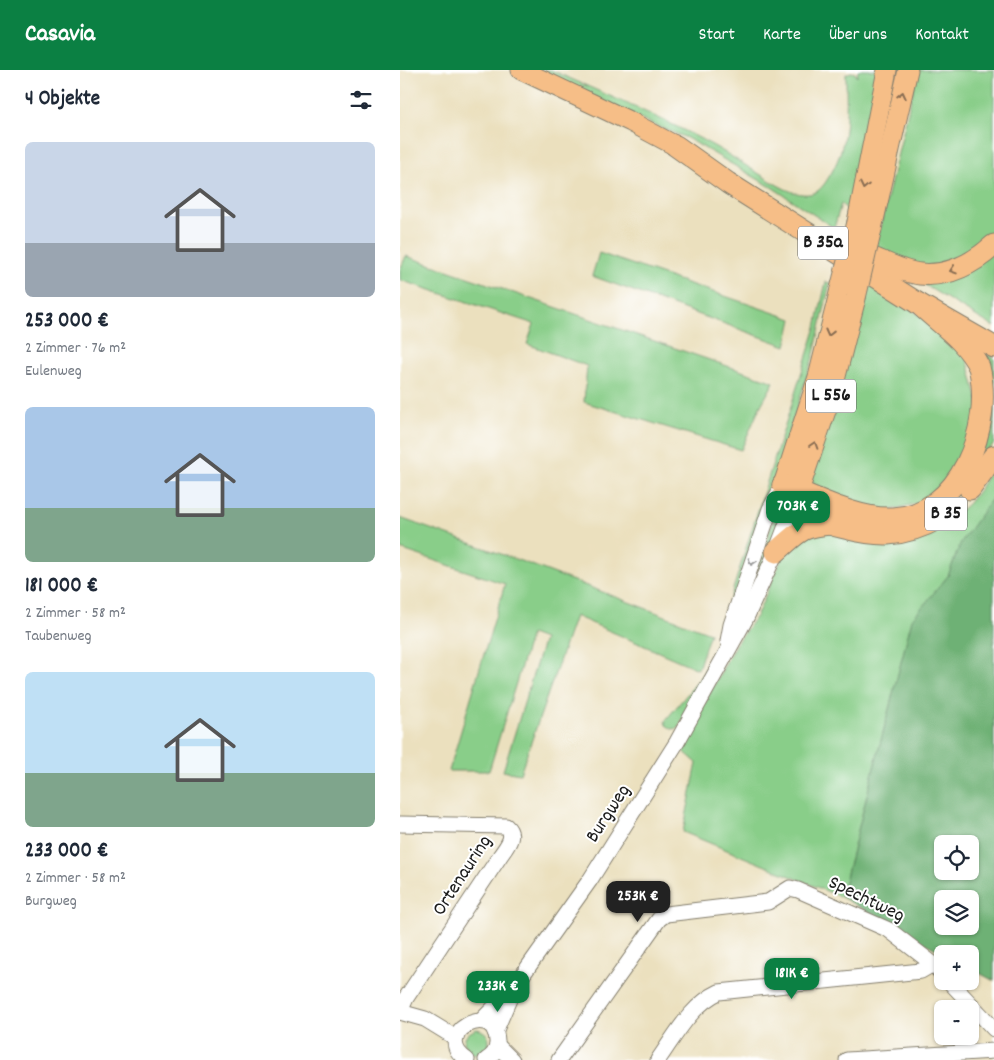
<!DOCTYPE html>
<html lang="de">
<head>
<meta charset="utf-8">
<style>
  body { margin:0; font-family:Dekko,sans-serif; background:#f2f2f3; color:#1f2937; height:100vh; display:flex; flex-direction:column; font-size:19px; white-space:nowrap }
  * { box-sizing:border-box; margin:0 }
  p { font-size:16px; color:#747a83 }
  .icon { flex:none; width:28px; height:28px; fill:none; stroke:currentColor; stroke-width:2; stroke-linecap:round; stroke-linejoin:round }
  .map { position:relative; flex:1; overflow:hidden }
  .sheet { display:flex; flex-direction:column; background:#fff; width:400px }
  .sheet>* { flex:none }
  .buttons { position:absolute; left:534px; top:765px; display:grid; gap:10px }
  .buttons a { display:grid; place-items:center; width:45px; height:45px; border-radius:8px; background:#fff; box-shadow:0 1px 4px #0004; font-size:25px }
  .price { position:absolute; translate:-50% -42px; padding:0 11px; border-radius:10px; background:#0b8043; color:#fff; font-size:16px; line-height:32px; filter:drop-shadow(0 1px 2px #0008) }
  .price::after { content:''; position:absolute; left:50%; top:30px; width:15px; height:11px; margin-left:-8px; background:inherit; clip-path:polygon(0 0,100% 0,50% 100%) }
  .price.active { background:#222; color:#fff }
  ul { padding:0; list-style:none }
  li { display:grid; align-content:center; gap:10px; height:265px; padding:0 25px }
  li span { display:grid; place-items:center; height:155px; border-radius:8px; color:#555 }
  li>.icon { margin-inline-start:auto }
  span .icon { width:90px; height:90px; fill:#fffc; stroke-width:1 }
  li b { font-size:21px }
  h2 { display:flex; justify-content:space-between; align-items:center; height:60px; padding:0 25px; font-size:21px }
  header { display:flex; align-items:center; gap:30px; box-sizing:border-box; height:70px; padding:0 25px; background:#0b8043; color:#fff }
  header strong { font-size:24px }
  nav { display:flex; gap:28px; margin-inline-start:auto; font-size:18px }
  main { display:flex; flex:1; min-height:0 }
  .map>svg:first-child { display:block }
  .green { fill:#89ce89; stroke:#527552 }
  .forest { fill:#6eb175; stroke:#456648; fill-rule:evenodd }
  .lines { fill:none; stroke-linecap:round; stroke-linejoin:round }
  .minor-casing { stroke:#847e6d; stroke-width:17 }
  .major-casing { stroke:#847e6d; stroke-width:21 }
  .highway-casing { stroke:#847e6d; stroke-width:23 }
  .minor { stroke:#fff; stroke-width:15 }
  .major { stroke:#f6be87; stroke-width:19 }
  .highway { stroke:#f6be87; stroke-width:21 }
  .major-bridge-casing { stroke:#847e6d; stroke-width:21; stroke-linecap:butt }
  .major-bridge { stroke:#f6be87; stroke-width:19 }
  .oneway { stroke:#896d52 }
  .oneway2 { stroke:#999 }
  .labels { text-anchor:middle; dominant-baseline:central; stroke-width:4; stroke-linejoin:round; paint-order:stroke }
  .shield { fill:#fff; stroke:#606060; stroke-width:1 }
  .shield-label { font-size:19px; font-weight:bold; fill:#1c1c1c }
  .street-label { font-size:20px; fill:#1c1c1c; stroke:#fff }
</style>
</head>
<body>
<header>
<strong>Casavia</strong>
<nav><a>Start</a><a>Karte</a><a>Über uns</a><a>Kontakt</a></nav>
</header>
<main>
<section class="sheet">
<h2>4 Objekte<svg class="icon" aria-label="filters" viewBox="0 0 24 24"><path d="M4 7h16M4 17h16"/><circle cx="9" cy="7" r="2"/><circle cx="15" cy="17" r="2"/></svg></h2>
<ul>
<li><span style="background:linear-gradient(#c9d6e8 65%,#9aa5b1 0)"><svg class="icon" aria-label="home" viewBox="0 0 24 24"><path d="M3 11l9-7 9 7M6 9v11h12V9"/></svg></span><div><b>253 000 €</b><p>2 Zimmer · 76 m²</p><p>Eulenweg</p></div></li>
<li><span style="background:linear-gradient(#a9c7e8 65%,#7fa58c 0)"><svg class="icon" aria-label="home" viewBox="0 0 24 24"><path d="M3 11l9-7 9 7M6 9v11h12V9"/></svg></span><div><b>181 000 €</b><p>2 Zimmer · 58 m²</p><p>Taubenweg</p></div></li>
<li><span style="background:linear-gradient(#bfe0f5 65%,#7fa58c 0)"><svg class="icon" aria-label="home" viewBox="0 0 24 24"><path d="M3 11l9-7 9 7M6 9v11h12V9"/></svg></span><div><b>233 000 €</b><p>2 Zimmer · 58 m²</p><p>Burgweg</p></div></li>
</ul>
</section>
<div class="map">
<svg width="594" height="990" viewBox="0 0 594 990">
  <rect width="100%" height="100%" fill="#fff"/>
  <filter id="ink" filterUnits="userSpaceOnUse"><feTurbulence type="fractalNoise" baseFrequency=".02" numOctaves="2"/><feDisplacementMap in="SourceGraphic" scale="10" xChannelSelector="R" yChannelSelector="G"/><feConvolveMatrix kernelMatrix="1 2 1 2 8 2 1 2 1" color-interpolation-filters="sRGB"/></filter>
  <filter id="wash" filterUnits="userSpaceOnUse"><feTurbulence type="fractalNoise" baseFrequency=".0096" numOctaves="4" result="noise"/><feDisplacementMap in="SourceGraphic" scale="20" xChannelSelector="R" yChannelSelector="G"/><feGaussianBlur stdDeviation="1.12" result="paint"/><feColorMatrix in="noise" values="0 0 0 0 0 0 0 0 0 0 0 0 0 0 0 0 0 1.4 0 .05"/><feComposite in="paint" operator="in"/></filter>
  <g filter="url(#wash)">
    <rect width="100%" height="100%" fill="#ebe0be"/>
    <g class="green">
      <path d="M139,0H151C202,23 254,44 303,70C322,80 340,92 358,103C373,112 395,129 414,123C419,121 424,115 427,110C450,76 446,43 446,4L451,2L455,3L457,7L458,0H481L452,143L441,134L434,158L373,118L287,68L252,54Z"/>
      <path d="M518,0H594V167L577,184L529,199L475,179Z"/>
      <path d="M594,182V257L518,211Z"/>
      <path d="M199,183L392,249L386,276L192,206Z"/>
      <path d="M6,186L374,312L360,337L341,380L184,332L187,296L127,274L134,254L0,210V200Z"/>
      <path d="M426,212L430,213L414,284L376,404L325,560L305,609L278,658L272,659L266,655L265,651L302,606L311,589L416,257Z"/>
      <path d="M471,214L529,251L566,284L582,347L534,429L479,443L418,420L413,415L411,408Z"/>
      <path d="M577,279L594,288V374L524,448L496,454L584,377L592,356L593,343L591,316Z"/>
      <path d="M594,394V426L561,473L548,506L512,550L441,827L283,762L297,693L281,679L335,575L357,545L385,481L409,462L534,459L553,448L569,433L581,417Z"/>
      <path d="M381,436L386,440L337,556L378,437Z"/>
      <path d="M0,448L129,494L310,563L298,599L175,546L120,704L103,701L144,569L131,564L89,701H49L105,514L0,479Z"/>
      <path d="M77,959C87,961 91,968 88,978L79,984L71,983L64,973C65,965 69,962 77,959Z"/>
    </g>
    <path class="forest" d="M594,426V911L570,898V884H545L441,827L512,549L548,506L561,472ZM542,774H570V801H542ZM542,829H570V856H542Z"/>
  </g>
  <g filter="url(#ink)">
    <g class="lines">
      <g class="minor-casing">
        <g id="minor">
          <path d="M328,571L331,555L370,439L383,415"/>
          <path d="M0,754L106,756C117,766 106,777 100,786L6,928L0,942"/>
          <path d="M549,911L594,959"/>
          <path d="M0,942L25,949L56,968"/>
          <path d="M81,951L114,917L190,810L277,672L346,548L376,482L397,427"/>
          <path d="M95,962L110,927"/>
          <path d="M97,975L112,990"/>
          <path d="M67,990C29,964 95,929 97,971C98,980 93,986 86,990"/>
          <path d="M159,990L259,849L266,844L368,832L390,818L398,820L489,860L533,894L542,904"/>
          <path d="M258,990C275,966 291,935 319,922L521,901L533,894"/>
          <path d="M447,990L594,981"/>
        </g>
      </g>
      <g class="major-casing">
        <g id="major">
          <path d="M121,0L231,52L276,76"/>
          <path d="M457,152L487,0"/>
          <path d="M472,159L508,0"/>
          <path d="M383,415L418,307L440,219"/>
          <path d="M399,421L431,326L456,228"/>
        </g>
      </g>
      <g class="highway-casing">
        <g id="highway">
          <path d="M276,76L328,113L519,234L594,277"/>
          <path d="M468,186C484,192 502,202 520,204C549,207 573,194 594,175"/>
          <path d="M383,415C415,427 458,450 492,448C560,446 594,356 579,297C566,270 540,254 519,234"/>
          <path d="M383,415C386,424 391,435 399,441C418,453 465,465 488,464C506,463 523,457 539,448"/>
          <path d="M570,419L594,386"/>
          <path d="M376,482C398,463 400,456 431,454"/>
        </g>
      </g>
      <use href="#minor" class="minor"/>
      <use href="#major" class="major"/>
      <use href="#highway" class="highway"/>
      <g class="major-bridge-casing">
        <g id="major-bridge">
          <path d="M440,219L457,152"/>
          <path d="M456,228L472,159"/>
        </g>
      </g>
      <use href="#major-bridge" class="major-bridge"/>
    </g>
    <defs><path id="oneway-chevron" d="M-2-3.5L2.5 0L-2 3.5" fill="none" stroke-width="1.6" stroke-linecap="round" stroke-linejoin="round" transform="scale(1.25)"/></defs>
    <g class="oneway">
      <use href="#oneway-chevron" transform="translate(502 25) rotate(-77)"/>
      <use href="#oneway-chevron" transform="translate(464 116) rotate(102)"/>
      <use href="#oneway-chevron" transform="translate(553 200) rotate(162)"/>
      <use href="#oneway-chevron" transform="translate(429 263) rotate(104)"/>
      <use href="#oneway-chevron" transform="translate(414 375) rotate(-72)"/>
    </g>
    <use class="oneway2" href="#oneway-chevron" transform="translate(352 492) rotate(108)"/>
  </g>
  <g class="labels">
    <g class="shield">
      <rect x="398" y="156.5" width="50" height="33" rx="4"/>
      <rect x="406" y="309.5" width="50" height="33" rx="4"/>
      <rect x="525" y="427.5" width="42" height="33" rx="4"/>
    </g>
    <g class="shield-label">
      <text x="423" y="173">B 35a</text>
      <text x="431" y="326">L 556</text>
      <text x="546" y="444">B 35</text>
    </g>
    <g class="street-label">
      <text transform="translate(209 744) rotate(-57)">Burgweg</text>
      <text transform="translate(63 806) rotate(-57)">Ortenauring</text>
      <text transform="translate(466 830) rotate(26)">Spechtweg</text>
    </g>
  </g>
</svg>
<div class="buttons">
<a><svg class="icon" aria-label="locate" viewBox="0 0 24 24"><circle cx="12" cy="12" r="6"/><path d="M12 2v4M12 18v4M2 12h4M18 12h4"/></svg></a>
<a><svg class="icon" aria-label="layers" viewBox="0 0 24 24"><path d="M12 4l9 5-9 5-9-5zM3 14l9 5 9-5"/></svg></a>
<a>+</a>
<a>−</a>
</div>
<b class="price" style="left:398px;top:463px">703K €</b>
<b class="price active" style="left:238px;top:853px">253K €</b>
<b class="price" style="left:392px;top:930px">181K €</b>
<b class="price" style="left:98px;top:943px">233K €</b>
</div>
</main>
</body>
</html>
